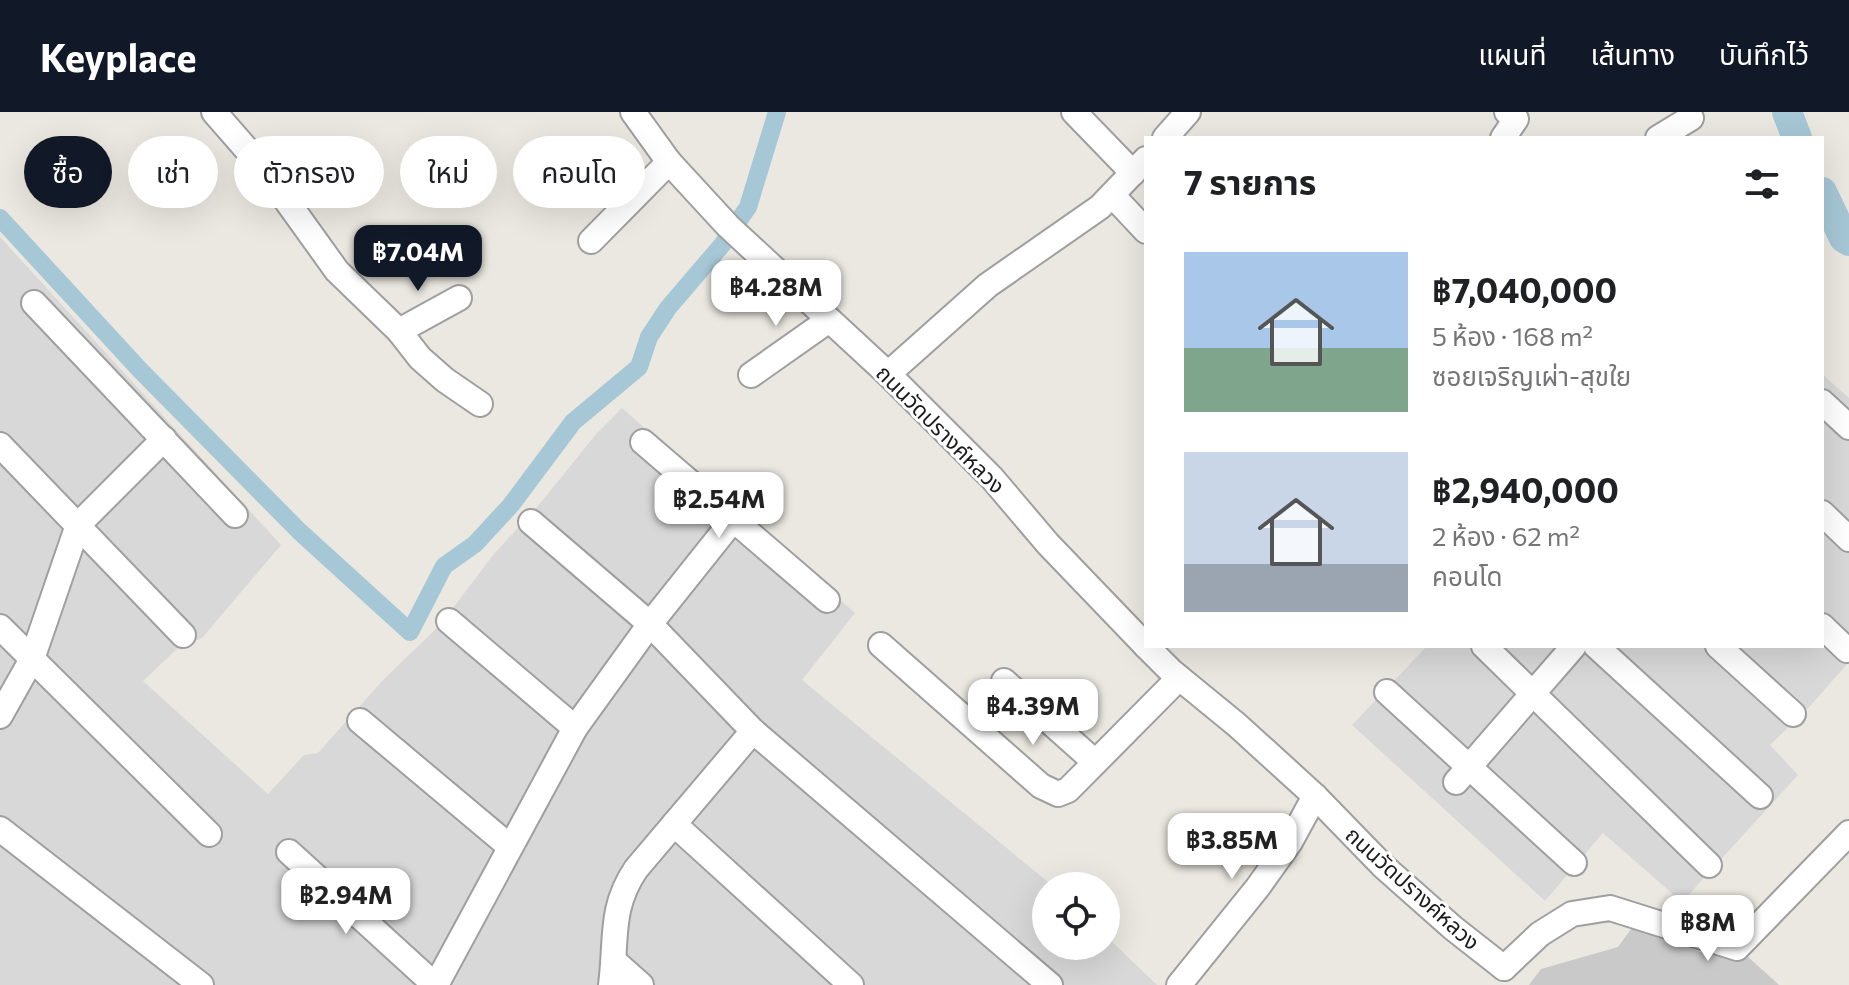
<!DOCTYPE html>
<html lang="th">
<head>
<meta charset="utf-8">
<style>
  body { margin:0; font-family:Commissioner,"Noto Sans Thai",sans-serif; background:#f2f2f2; color:#202124; height:100vh; display:flex; flex-direction:column; font-size:30px; white-space:nowrap }
  * { box-sizing:border-box; margin:0 }
  p { font-size:26px; color:#757577 }
  .icon { flex:none; width:44px; height:44px; fill:none; stroke:currentColor; stroke-width:2; stroke-linecap:round; stroke-linejoin:round }
  .map { position:relative; flex:1; overflow:hidden }
  .side { position:absolute; left:1144px; top:24px; width:680px; height:512px; display:flex; flex-direction:column; background:#fff; border-radius:0px; box-shadow:0 8px 32px #0002 }
  .side>* { flex:none }
  .guide { position:absolute; left:24px; top:24px; width:760px; height:72px; display:flex; gap:16px }
  .buttons { position:absolute; left:1032px; top:760px; display:grid; gap:16px }
  .buttons a { display:grid; place-items:center; width:88px; height:88px; border-radius:50%; background:#fff; box-shadow:0 8px 32px #0002; font-size:40px }
  .price { position:absolute; translate:-50% -68px; padding:0 18px; border-radius:16px; background:#fff; color:#222; font-size:26px; line-height:52px; filter:drop-shadow(0 2px 4px #0008) }
  .price::after { content:''; position:absolute; left:50%; top:48px; width:24px; height:18px; margin-left:-12px; background:inherit; clip-path:polygon(0 0,100% 0,50% 100%) }
  .price.on { background:#111827; color:#fff }
  ul { padding:0; list-style:none }
  li { display:flex; align-items:center; gap:24px; height:200px; padding:0 40px }
  li span { display:grid; place-items:center; flex:none; width:224px; height:160px; border-radius:0px; color:#555 }
  li>.icon { margin-inline-start:auto }
  span .icon { width:96px; height:96px; fill:#fffc; stroke-width:1 }
  li b { font-size:34px }
  h2 { display:flex; justify-content:space-between; align-items:center; height:96px; padding:0 40px; font-size:34px }
  .chip { padding:0 28px; border-radius:36px; background:#fff; box-shadow:0 8px 32px #0002; font-size:28px; line-height:72px }
  .chip.on { background:#111827; color:#fff }
  header { display:flex; align-items:center; gap:48px; box-sizing:border-box; height:112px; padding:0 40px; background:#111827; color:#fff }
  header strong { font-size:38px }
  nav { display:flex; gap:44px; margin-inline-start:auto; font-size:28px }
  .map>svg:first-child { display:block }
  .residential { fill:#d9d8d8 }
  .religious { fill:#c9c9c9 }
  .lines { fill:none; stroke-linecap:round; stroke-linejoin:round }
  .canal { stroke:#a6c7d5; stroke-width:18 }
  .river { stroke:#a6c7d5; stroke-width:30 }
  .minor-casing { stroke:#9f9f9f; stroke-width:28 }
  .minor { stroke:#fff; stroke-width:24 }
  .labels { text-anchor:middle; dominant-baseline:central; stroke-width:6; stroke-linejoin:round; paint-order:stroke }
  .street-label { font-size:22px; fill:#1b1b1b; stroke:#fff }
</style>
</head>
<body>
<header>
<strong>Keyplace</strong>
<nav><a>แผนที่</a><a>เส้นทาง</a><a>บันทึกไว้</a></nav>
</header>
<div class="map">
<svg width="1849" height="873" viewBox="0 0 1849 873">
  <rect width="100%" height="100%" fill="#ebe8e1"/>
  <g class="residential">
    <path d="M0,125L281,433L202,526L179,535L143,569L268,682L304,643L318,641L383,568L441,512L493,443L538,394L597,321L622,296L855,501L802,568L1053,774H1046V834H1106V824L1157,873H0Z"/>
    <path d="M1822,262L1849,286V550L1811,593L1770,633L1798,663L1682,790L1603,721L1545,789L1352,613L1427,534H1822Z"/>
  </g>
  <path class="religious" d="M1637,809L1699,840L1747,844L1779,873H1529L1541,857L1618,835Z"/>
  <g class="lines">
    <path class="canal" d="M0,106L140,258L299,419L410,520L444,454L475,432L511,393L573,310L639,255L649,225L668,196L722,133L748,95L777,0"/>
    <g class="river">
      <path d="M1787,0L1797,26"/>
      <path d="M1822,80L1844,126L1849,129"/>
    </g>
    <g class="minor-casing">
      <g id="minor">
        <path d="M214,0L263,56L337,159L399,219L420,246L445,268L480,292"/>
        <path d="M633,0L669,50L728,114L888,262L992,366L1048,432L1146,534"/>
        <path d="M1074,0L1133,61"/>
        <path d="M1165,26L1188,0"/>
        <path d="M1503,26L1516,7L1507,0"/>
        <path d="M1658,26L1691,6"/>
        <path d="M1113,84L1146,119"/>
        <path d="M591,129L669,50"/>
        <path d="M34,191L235,403"/>
        <path d="M399,219L459,186"/>
        <path d="M888,262L988,173L1100,95L1146,47"/>
        <path d="M751,263L829,208"/>
        <path d="M1822,290L1849,315"/>
        <path d="M643,330L827,488"/>
        <path d="M0,333L183,523"/>
        <path d="M1822,401L1849,427"/>
        <path d="M531,410L650,512L753,619L1050,873"/>
        <path d="M449,509L575,616"/>
        <path d="M1822,514L1847,538"/>
        <path d="M0,515L209,722"/>
        <path d="M881,533L1041,674L1058,682L1068,678L1179,566"/>
        <path d="M1146,534L1171,559L1237,613L1315,684L1383,754L1453,816L1504,856"/>
        <path d="M1484,534L1709,753"/>
        <path d="M1596,534L1760,684"/>
        <path d="M1718,534L1793,602"/>
        <path d="M1004,569L1095,650"/>
        <path d="M1387,580L1574,751"/>
        <path d="M0,604L32,547L78,413L164,327"/>
        <path d="M360,609L509,734"/>
        <path d="M1456,670L1574,534"/>
        <path d="M674,712L851,873"/>
        <path d="M0,717L201,873"/>
        <path d="M289,740L435,873"/>
        <path d="M614,849L641,873"/>
        <path d="M1504,856L1540,822L1572,802L1610,796L1737,836L1849,721"/>
        <path d="M436,873L575,616L650,512L733,408"/>
        <path d="M611,873C617,828 609,797 636,757L753,619"/>
        <path d="M1179,873L1258,775L1290,730L1315,684"/>
      </g>
    </g>
    <use href="#minor" class="minor"/>
  </g>
  <g class="labels">
    <g class="street-label">
      <text transform="translate(941 317) rotate(45)">ถนนวัดปรางค์หลวง</text>
      <text transform="translate(1413 776) rotate(42)">ถนนวัดปรางค์หลวง</text>
    </g>
  </g>
</svg>
<div class="buttons">
<a><svg class="icon" aria-label="locate" viewBox="0 0 24 24"><circle cx="12" cy="12" r="6"/><path d="M12 2v4M12 18v4M2 12h4M18 12h4"/></svg></a>
</div>
<b class="price on" style="left:418px;top:181px">฿7.04M</b>
<b class="price" style="left:776px;top:216px">฿4.28M</b>
<b class="price" style="left:719px;top:428px">฿2.54M</b>
<b class="price" style="left:1033px;top:635px">฿4.39M</b>
<b class="price" style="left:1232px;top:769px">฿3.85M</b>
<b class="price" style="left:346px;top:824px">฿2.94M</b>
<b class="price" style="left:1708px;top:851px">฿8M</b>
<div class="guide">
<a class="chip on">ซื้อ</a>
<a class="chip">เช่า</a>
<a class="chip">ตัวกรอง</a>
<a class="chip">ใหม่</a>
<a class="chip">คอนโด</a>
</div>
<section class="side">
<h2>7 รายการ<svg class="icon" aria-label="filters" viewBox="0 0 24 24"><path d="M4 7h16M4 17h16"/><circle cx="9" cy="7" r="2"/><circle cx="15" cy="17" r="2"/></svg></h2>
<ul>
<li><span style="background:linear-gradient(#a9c7e8 60%,#7fa58c 0)"><svg class="icon" aria-label="home" viewBox="0 0 24 24"><path d="M3 11l9-7 9 7M6 9v11h12V9"/></svg></span><div><b>฿7,040,000</b><p>5 ห้อง · 168 m²</p><p>ซอยเจริญเผ่า-สุขใย</p></div></li>
<li><span style="background:linear-gradient(#c9d6e8 70%,#9aa5b1 0)"><svg class="icon" aria-label="home" viewBox="0 0 24 24"><path d="M3 11l9-7 9 7M6 9v11h12V9"/></svg></span><div><b>฿2,940,000</b><p>2 ห้อง · 62 m²</p><p>คอนโด</p></div></li>
</ul>
</section>
</div>
</body>
</html>
